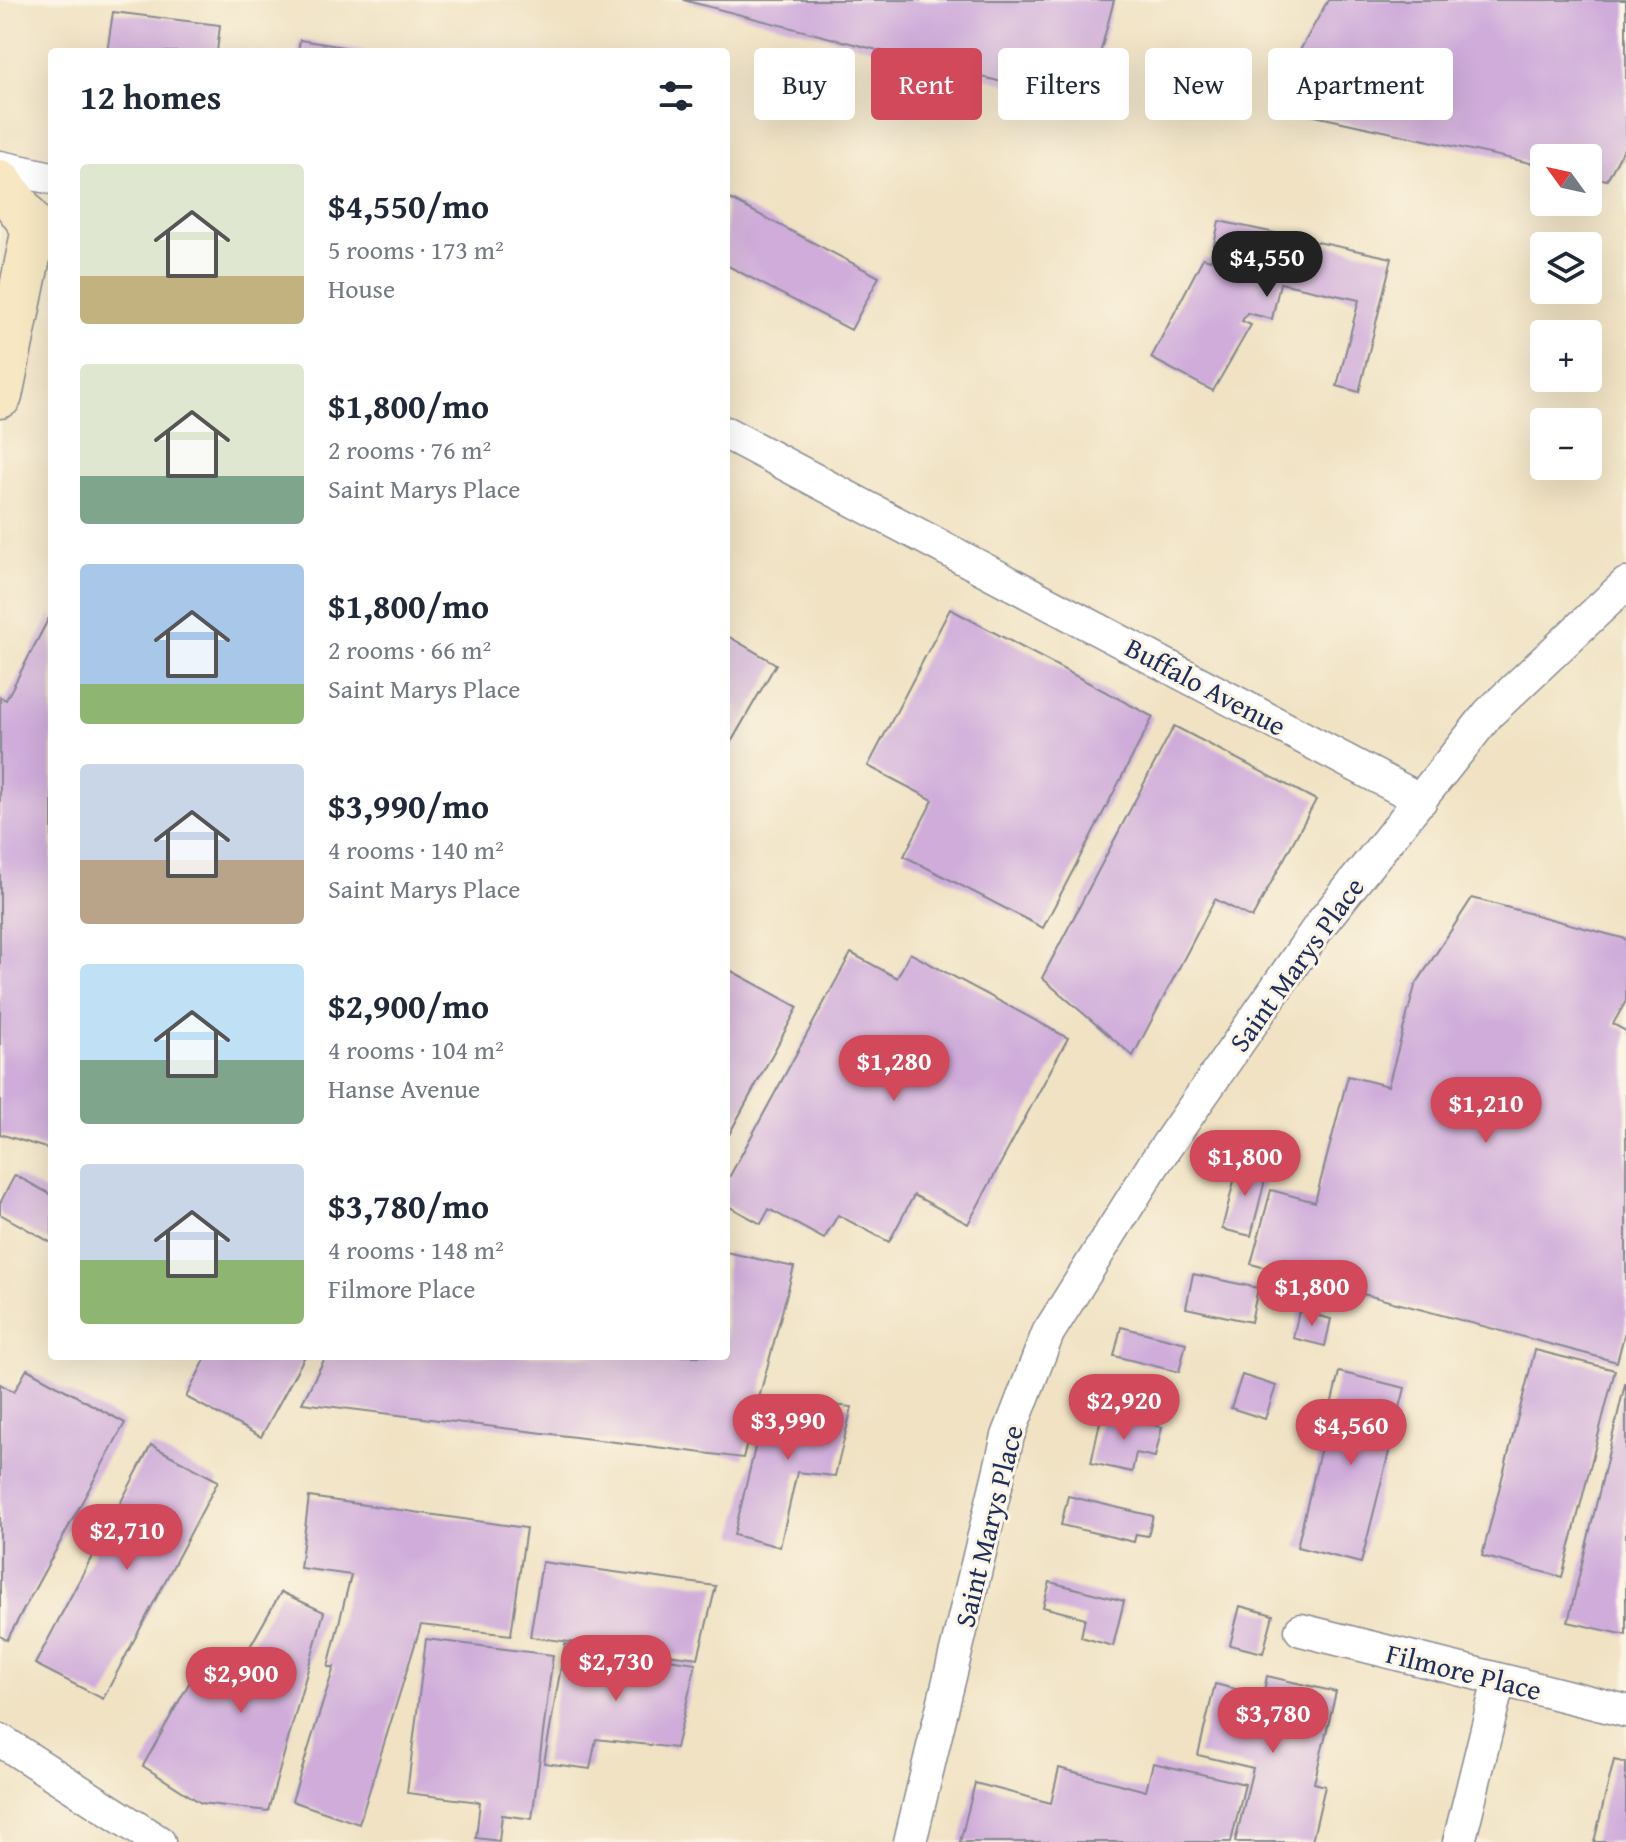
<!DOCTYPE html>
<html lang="en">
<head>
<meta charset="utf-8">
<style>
  body { margin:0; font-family:"Gentium Book Plus",serif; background:#f6f6f7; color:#1f2937; height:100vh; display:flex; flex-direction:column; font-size:30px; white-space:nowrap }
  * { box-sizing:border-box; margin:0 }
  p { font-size:26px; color:#747a83 }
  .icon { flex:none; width:44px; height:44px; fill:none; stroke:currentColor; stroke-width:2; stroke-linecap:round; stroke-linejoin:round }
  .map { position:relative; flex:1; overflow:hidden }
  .panel { position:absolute; left:48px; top:48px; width:682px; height:1312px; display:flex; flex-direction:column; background:#fff; border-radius:8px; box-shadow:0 8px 32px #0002 }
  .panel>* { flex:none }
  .banner { position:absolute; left:754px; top:48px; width:752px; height:72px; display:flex; gap:16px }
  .needle { width:52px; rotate:303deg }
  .fabs { position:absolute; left:1530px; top:144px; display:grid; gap:16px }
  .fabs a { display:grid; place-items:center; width:72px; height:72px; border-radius:8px; background:#fff; box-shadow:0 8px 32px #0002; font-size:40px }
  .price { position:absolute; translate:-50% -68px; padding:0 18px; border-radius:28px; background:#d1495b; color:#fff; font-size:26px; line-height:52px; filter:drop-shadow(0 2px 4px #0008) }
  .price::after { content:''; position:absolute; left:50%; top:48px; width:24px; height:18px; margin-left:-12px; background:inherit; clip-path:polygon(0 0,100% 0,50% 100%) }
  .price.selected { background:#222; color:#fff }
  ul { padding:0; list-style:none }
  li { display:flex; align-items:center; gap:24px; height:200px; padding:0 32px }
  li span { display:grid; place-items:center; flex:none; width:224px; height:160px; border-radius:8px; color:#555 }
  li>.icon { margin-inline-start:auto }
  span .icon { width:96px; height:96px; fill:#fffc; stroke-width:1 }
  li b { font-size:34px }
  h2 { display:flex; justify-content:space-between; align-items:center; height:96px; padding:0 32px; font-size:34px }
  .pill { padding:0 28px; border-radius:8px; background:#fff; box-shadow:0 8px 32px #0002; font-size:28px; line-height:72px }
  .pill.selected { background:#d1495b; color:#fff }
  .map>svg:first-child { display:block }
  .building { fill:#cfacda }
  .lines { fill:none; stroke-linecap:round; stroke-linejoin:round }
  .minor-casing { stroke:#868890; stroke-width:35 }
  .secondary-casing { stroke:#868890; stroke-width:47 }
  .minor { stroke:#fff; stroke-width:32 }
  .secondary { stroke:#f7e8c3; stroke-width:44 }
  .labels { text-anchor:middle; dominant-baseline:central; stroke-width:6; stroke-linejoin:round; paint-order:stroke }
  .street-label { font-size:28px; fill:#1b2f5e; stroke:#fcf5e5 }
</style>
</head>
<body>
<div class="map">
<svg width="1626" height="1842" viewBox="0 0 1626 1842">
  <rect width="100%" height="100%" fill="#fcf5e5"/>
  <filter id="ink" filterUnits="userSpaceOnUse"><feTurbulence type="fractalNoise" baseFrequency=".0125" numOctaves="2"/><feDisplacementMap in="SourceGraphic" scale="16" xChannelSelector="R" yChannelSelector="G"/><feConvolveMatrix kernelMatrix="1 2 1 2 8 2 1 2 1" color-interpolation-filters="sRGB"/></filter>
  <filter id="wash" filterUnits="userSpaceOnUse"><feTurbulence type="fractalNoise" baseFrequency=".006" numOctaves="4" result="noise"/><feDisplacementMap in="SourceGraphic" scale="32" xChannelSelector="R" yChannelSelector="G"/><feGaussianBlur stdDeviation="1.8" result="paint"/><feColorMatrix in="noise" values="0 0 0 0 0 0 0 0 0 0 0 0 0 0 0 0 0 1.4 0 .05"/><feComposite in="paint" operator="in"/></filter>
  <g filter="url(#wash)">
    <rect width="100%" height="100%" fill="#f0e2c3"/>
    <g id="blocks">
      <g class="building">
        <path d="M683,0H1114L1087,104Z"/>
        <path d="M1328,0H1626V145L1607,180L1588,176V158H1544V166L1269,106Z"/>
        <path d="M113,12L220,25L217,52H107Z"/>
        <path d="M300,40L363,50V52H298Z"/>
        <path d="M726,197L879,277L851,330L726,265Z"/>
        <path d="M1219,221L1392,258L1359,392L1337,386L1359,300L1280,283L1272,319L1247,313L1242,321L1251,325L1213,391L1151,358L1203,258L1211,260Z"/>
        <path d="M950,609L1153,717L1043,928L904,856L933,800L868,766Z"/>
        <path d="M52,612V1150L0,1134V697L6,700Z"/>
        <path d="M726,635L776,664L726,751Z"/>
        <path d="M1174,726L1316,800L1252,918L1215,899L1133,1056L1042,978Z"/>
        <path d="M1472,898L1626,939V1001L1613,1024L1626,1031V1328L1617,1362L1251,1264L1271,1190L1315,1202L1348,1076L1388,1086L1415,986Z"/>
        <path d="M851,953L897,978L910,953L1068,1038L968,1224L914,1195L889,1242L838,1215L824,1239L769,1209L761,1224L726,1205V1183Z"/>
        <path d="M726,968L798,1007L726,1140Z"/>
        <path d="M1239,1161L1268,1168L1251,1236L1222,1229Z"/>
        <path d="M15,1175L52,1195V1243L0,1214V1203Z"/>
        <path d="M726,1252L794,1267L743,1458L302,1403L326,1356H726Z"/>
        <path d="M1193,1274L1258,1288L1251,1322L1186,1308Z"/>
        <path d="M1299,1311L1331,1319L1325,1346L1293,1338Z"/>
        <path d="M1121,1327L1186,1343L1179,1372L1114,1356Z"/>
        <path d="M1535,1350L1615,1370L1562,1577L1482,1556Z"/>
        <path d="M207,1356H305L261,1437L186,1397Z"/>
        <path d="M27,1369L125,1423L7,1640L0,1636V1384L14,1392Z"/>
        <path d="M1339,1372L1405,1388L1361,1563L1297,1547Z"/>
        <path d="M1242,1375L1276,1386L1265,1419L1231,1408Z"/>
        <path d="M1625,1384H1626V1635L1568,1622Z"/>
        <path d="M767,1398L852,1407L835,1476L797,1472L780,1547L734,1535Z"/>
        <path d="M1102,1413L1162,1427L1155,1457L1136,1453L1132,1472L1091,1463Z"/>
        <path d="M151,1445L218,1481L103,1699L35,1664Z"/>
        <path d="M1068,1496L1153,1516L1148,1536L1136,1534L1134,1542L1061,1525Z"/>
        <path d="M309,1497L526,1528L511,1635L421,1625L359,1824L292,1801L334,1667H328L351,1575L300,1568Z"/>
        <path d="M542,1562L716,1586L698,1658L530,1637Z"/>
        <path d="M1050,1582L1124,1601L1113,1646L1081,1637L1085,1618L1043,1607Z"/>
        <path d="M281,1592L324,1612L268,1811L201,1803L143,1766L203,1658L235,1673Z"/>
        <path d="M1240,1606L1273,1615L1263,1653L1230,1645Z"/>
        <path d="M426,1639L553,1655L532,1819L502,1815L499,1841L476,1838L480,1802L407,1793Z"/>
        <path d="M565,1644L696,1663L676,1748L596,1739L590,1769L544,1763Z"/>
        <path d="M1267,1676L1336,1692L1314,1783L1325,1786L1312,1842H1235L1253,1768L1198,1755L1215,1684L1263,1696Z"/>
        <path d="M1614,1760L1626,1763V1842H1594Z"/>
        <path d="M1153,1763L1245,1784L1231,1842H960L975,1783L1051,1803L1059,1768L1146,1791Z"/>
      </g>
    </g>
  </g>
  <g filter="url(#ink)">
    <use href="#blocks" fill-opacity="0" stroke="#868890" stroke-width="2"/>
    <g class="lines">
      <g class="minor-casing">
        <g id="minor">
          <path d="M0,167L52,178"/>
          <path d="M726,433L1421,800"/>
          <path d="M1301,1630L1626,1711"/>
          <path d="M0,1740L159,1842"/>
          <path d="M910,1842L1008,1436L1048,1333L1154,1164L1320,925L1489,713L1626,584"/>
          <path d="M1459,1842L1499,1680"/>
        </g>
      </g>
      <g class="secondary-casing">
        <path id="secondary" d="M0,182L34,228L0,396"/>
      </g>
      <use href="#minor" class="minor"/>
      <use href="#secondary" class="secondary"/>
    </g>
  </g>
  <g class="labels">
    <g class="street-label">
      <text transform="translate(1206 686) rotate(28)">Buffalo Avenue</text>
      <text transform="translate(1296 964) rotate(-54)">Saint Marys Place</text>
      <text transform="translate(988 1526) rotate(-76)">Saint Marys Place</text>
      <text transform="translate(1464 1671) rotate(14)">Filmore Place</text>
    </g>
  </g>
</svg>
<div class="fabs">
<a><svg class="needle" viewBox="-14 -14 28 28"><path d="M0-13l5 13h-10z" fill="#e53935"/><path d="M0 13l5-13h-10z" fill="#747a83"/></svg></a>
<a><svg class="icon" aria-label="layers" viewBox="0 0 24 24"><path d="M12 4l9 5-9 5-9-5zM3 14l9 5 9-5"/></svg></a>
<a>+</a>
<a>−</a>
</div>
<b class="price selected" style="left:1267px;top:299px">$4,550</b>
<b class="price" style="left:894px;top:1103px">$1,280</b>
<b class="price" style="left:1486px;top:1145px">$1,210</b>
<b class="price" style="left:1245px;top:1198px">$1,800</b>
<b class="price" style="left:1312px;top:1328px">$1,800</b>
<b class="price" style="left:1124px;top:1442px">$2,920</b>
<b class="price" style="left:788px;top:1462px">$3,990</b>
<b class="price" style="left:1351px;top:1467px">$4,560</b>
<b class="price" style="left:127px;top:1572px">$2,710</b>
<b class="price" style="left:616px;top:1703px">$2,730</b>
<b class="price" style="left:241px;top:1715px">$2,900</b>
<b class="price" style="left:1273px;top:1755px">$3,780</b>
<div class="banner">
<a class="pill">Buy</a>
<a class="pill selected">Rent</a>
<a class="pill">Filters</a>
<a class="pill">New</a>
<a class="pill">Apartment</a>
</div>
<section class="panel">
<h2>12 homes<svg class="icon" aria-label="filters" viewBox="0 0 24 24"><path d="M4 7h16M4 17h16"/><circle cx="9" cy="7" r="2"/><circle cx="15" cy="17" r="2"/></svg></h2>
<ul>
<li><span style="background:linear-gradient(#dfe7d0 70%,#c2b280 0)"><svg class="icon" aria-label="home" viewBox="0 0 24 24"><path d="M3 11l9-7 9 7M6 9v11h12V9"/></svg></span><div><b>$4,550/mo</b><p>5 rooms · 173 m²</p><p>House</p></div></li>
<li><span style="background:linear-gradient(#dfe7d0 70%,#7fa58c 0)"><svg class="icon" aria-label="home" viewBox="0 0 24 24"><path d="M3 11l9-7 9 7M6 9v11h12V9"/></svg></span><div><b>$1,800/mo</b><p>2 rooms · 76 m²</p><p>Saint Marys Place</p></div></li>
<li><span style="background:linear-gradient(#a9c7e8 75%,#8fb573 0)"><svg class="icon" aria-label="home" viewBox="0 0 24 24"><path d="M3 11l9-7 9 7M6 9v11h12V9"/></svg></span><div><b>$1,800/mo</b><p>2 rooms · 66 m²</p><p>Saint Marys Place</p></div></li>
<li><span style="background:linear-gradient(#c9d6e8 60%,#b9a48a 0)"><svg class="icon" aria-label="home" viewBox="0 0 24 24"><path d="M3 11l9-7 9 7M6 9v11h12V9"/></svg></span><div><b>$3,990/mo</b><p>4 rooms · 140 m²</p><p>Saint Marys Place</p></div></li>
<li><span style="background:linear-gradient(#bfe0f5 60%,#7fa58c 0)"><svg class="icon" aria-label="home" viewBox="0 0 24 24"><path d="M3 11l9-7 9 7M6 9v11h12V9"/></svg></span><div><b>$2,900/mo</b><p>4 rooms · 104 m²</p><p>Hanse Avenue</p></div></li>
<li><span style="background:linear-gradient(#c9d6e8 60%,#8fb573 0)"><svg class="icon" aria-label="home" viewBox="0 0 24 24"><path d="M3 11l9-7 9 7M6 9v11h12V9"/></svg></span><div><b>$3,780/mo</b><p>4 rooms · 148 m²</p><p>Filmore Place</p></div></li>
</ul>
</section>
</div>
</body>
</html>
